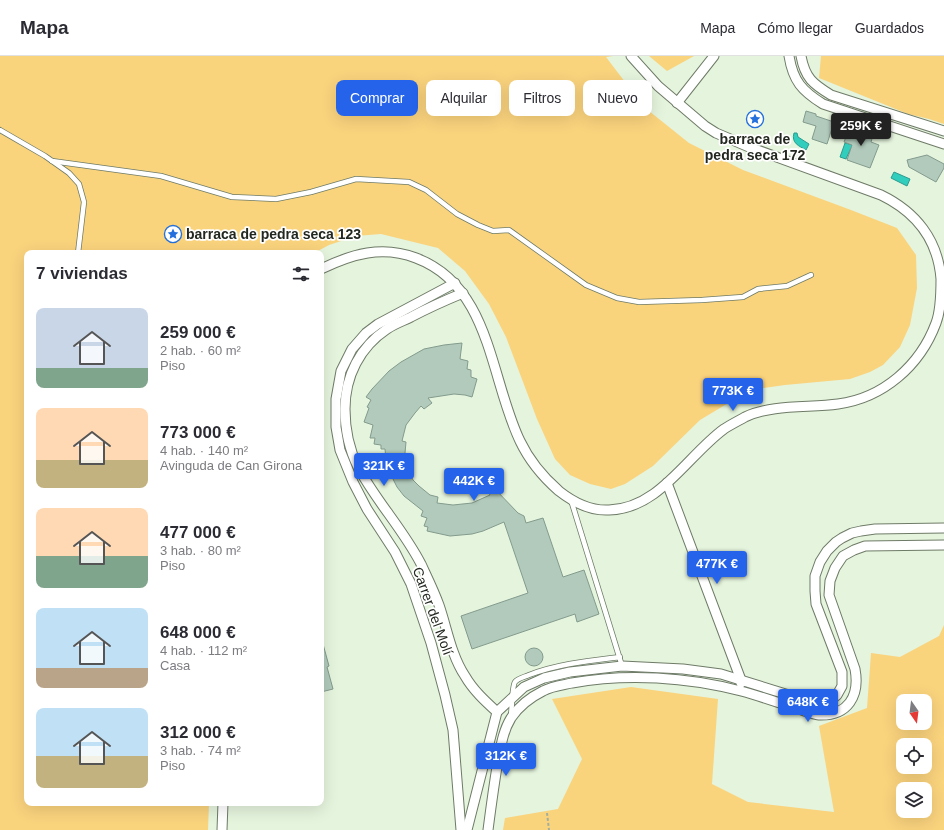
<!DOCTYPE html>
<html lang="es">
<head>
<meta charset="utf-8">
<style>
  body { margin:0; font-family:Helvetica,sans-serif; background:#f7f7f7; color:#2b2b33; height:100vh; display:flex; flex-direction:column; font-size:15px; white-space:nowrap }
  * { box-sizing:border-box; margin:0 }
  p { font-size:13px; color:#7c7c81 }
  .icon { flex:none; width:22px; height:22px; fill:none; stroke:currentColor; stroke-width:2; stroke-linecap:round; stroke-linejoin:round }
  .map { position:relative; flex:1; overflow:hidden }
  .details { position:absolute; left:24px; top:194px; width:300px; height:556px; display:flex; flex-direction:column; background:#fff; border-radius:8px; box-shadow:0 4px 16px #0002 }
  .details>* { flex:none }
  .hud { position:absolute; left:336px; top:24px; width:380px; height:36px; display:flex; gap:8px }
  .needle { width:26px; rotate:166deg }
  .tools { position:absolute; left:896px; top:638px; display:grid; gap:8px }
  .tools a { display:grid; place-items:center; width:36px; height:36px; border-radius:8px; background:#fff; box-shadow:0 4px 16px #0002; font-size:20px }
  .price { position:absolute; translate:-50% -34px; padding:0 9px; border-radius:4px; background:#2563eb; color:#fff; font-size:13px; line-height:26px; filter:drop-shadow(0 1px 2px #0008) }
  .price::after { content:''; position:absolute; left:50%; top:24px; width:12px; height:9px; margin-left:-6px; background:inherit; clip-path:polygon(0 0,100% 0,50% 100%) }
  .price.current { background:#222; color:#fff }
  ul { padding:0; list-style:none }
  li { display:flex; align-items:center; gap:12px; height:100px; padding:0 12px }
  li span { display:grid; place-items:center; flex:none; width:112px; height:80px; border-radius:8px; color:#555 }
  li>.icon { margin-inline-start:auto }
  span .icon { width:48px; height:48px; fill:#fffc; stroke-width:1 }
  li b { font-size:17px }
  h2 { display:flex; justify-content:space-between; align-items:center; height:48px; padding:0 12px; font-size:17px }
  .tag { padding:0 14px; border-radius:8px; background:#fff; box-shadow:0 4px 16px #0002; font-size:14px; line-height:36px }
  .tag.current { background:#2563eb; color:#fff }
  header { display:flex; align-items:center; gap:24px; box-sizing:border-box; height:56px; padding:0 20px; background:#fff; border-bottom:1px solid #e1e1e2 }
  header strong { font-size:19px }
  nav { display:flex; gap:22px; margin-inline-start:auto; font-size:14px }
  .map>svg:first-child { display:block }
  .green { fill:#fad37d; fill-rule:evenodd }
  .water { fill:#31cdbd; stroke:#2c9b8e }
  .building { fill:#b1cabb; stroke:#839b8d }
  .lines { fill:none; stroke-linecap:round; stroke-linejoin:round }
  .service-casing { stroke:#6e7b67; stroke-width:6 }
  .minor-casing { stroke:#6e7b67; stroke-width:11 }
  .path { stroke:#a3af9d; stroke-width:2; stroke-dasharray:3 2; stroke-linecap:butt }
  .service { stroke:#fff; stroke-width:4.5 }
  .minor { stroke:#fff; stroke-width:9 }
  .labels { text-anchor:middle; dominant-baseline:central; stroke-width:3.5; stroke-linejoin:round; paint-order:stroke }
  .poi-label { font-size:14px; font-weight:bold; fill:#22271f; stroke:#fff }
  .street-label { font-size:14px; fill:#22271f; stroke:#fff }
</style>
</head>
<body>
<header>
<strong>Mapa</strong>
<nav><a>Mapa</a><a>Cómo llegar</a><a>Guardados</a></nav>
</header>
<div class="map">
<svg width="944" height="774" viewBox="0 0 944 774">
  <rect width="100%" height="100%" fill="#e5f4dd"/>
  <g class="green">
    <path d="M0,0H613L606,1L644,51L689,87L743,114L851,154L897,172L916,199L917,232L910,269L900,291L883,309L870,316L850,323L785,329L750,334L700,364L653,410L625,428L611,433L590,428L570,419L555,403L537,363L506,281L489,248L465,215L438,192L381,178L356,180L329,189L314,197H27V747H209L208,774H0Z"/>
    <path d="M649,0H694L667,15Z"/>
    <path d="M821,0H944V68L929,63L908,58L819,22Z"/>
    <path d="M944,569V774H503L505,762L558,753L582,703L552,643L631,631L718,643L712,728L748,746L834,756L819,670L867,652L871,597L900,601L939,580ZM903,645H925V667H903ZM903,689H925V711H903ZM903,733H925V755H903Z"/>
  </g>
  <g class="water">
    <path d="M794,77H797L798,81L809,88L806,94C799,90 791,87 794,77Z"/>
    <path d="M845,87H846L852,89L855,93L851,92L846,103L840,101Z"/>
    <path d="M894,116L910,123L907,130L891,122Z"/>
  </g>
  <g class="building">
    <path d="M806,55L816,58V60L834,66L827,88L812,83L816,70L803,66Z"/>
    <path d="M850,71L873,79L871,86L879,89L870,112L847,104L852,89L844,86Z"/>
    <path d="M927,99L944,108V112L936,126L909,111L907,104Z"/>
    <path d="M462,287L460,303L468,305L467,313L471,314V321L477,323L472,341L465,339L454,338L428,342L432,347L424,353L421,350L415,357L406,369L402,385L406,386L405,397L409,416L413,424L419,430L430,439L438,441L437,447L453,449L472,447L490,439L488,435L494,432L518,457L524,460L526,467L543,462L563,521L584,514L599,558L577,566L575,558L472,593L461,560L528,537L504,466L483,475L472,478L450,480L427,475L428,471L424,470L427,462L421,460L423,455L404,440L397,431L391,419L386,404L385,393H381V389L374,388L375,382H370L373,369L364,366L369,352L367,351L371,344L366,341L372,333L389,315L401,306L424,293L444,289Z"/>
    <path d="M323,588L329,610L327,611L333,633L321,636V589Z"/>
    <circle cx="534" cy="601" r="9"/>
  </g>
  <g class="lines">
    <g class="service-casing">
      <g id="service">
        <path d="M0,74L45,100L69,117L79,128L84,146L78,197"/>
        <path d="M52,105L161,120L232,141L276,143L311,136L356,123L409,126L426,134L457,158L478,169L493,175L509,174L586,229L617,242L639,246L702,244L743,241L758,233L787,230L811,219"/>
        <path d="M571,444L622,610"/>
        <path d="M511,659C512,652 512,630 515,626C518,622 525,621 529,619C558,608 588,605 620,601"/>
      </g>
    </g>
    <g class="minor-casing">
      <g id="minor">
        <path d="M789,0C793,25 802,35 823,48L944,88"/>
        <path d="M801,0C805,22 813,28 831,39L944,75"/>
        <path d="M677,47L714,0"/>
        <path d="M321,213C352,198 382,189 416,202C491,230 490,323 520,385C529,404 543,421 559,435C573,446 591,455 609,454C659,453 687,400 724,373C730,369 738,365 745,361C772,348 809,352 838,348C883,342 920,310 936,267C941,254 941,237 941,223C938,184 916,156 881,139L749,91L716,77L705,70L658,30L631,0"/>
        <path d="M455,227L378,268L366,277L352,293L341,315L336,343V371L340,394L353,426L367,453L395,496L411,528L431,587L445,639L453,674L461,774"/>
        <path d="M463,237C446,244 428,252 411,261C403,265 394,268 387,273C360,291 345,320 345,353C345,373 349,393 358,411C376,445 403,473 421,508C427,521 434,535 439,549C447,572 451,599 465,620C473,634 485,645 497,656"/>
        <path d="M667,427L741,624V627"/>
        <path d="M222,774L223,747"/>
        <path d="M467,774L497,656L524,631L544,622L570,616L622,610L683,613L721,618L818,648L830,645L837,639L842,630V616L816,548L815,535V520L820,506L827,495L836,486L842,482L852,477L861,475L875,473L944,472"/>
        <path d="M488,774C491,751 494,728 498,705C501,690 503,675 511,662C519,650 531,641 543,635C552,630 563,629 572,627C627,617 687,621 741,635C760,640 779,647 798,653C805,655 812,658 819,659C848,660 860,640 855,613L829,539L830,525L835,512L843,500L854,494L865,490L944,489"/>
      </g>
    </g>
    <path class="path" d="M547,757L549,774"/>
    <use href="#service" class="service"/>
    <use href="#minor" class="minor"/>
  </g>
  <defs>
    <g id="sight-ring" transform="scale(0.9)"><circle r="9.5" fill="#fff" stroke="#2470dc" stroke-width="1.5"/><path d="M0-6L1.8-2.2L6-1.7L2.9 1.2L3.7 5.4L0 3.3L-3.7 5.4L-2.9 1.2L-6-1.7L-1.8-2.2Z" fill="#2470dc"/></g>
  </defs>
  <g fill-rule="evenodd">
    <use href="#sight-ring" x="755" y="63"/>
    <use href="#sight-ring" x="173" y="178"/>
  </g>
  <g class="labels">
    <g class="poi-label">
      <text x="755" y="83">barraca de<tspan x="755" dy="16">pedra seca 172</tspan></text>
      <text x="186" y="178" text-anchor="start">barraca de pedra seca 123</text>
    </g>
    <g class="street-label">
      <text transform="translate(433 555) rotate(70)">Carrer del Molí</text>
    </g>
  </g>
</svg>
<div class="tools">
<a><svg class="needle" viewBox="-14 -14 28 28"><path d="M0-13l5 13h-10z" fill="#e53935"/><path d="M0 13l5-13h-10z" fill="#7c7c81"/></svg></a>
<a><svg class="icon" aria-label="locate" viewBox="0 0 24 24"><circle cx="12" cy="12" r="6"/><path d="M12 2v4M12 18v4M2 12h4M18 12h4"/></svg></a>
<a><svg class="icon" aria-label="layers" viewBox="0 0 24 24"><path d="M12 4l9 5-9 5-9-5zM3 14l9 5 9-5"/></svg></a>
</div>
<b class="price current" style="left:861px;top:91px">259K €</b>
<b class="price" style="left:733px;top:356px">773K €</b>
<b class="price" style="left:384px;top:431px">321K €</b>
<b class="price" style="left:474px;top:446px">442K €</b>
<b class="price" style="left:717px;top:529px">477K €</b>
<b class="price" style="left:808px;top:667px">648K €</b>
<b class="price" style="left:506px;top:721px">312K €</b>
<div class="hud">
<a class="tag current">Comprar</a>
<a class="tag">Alquilar</a>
<a class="tag">Filtros</a>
<a class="tag">Nuevo</a>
</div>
<section class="details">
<h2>7 viviendas<svg class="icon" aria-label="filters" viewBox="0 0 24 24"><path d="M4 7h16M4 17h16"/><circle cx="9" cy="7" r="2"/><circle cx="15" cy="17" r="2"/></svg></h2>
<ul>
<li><span style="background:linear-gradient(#c9d6e8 75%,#7fa58c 0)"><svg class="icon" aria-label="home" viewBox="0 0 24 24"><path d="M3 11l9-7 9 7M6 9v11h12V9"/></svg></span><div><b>259 000 €</b><p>2 hab. · 60 m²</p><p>Piso</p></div></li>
<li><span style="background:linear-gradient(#ffd9b3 65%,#c2b280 0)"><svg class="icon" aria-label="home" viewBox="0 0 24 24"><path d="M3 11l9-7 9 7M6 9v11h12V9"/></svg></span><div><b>773 000 €</b><p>4 hab. · 140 m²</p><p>Avinguda de Can Girona</p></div></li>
<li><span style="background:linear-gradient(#ffd9b3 60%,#7fa58c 0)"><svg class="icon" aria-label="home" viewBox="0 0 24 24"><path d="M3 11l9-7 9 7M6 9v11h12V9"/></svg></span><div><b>477 000 €</b><p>3 hab. · 80 m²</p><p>Piso</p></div></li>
<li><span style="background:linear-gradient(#bfe0f5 75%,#b9a48a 0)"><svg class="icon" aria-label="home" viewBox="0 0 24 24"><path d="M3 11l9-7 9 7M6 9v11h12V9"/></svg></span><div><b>648 000 €</b><p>4 hab. · 112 m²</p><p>Casa</p></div></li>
<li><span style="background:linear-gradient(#bfe0f5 60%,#c2b280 0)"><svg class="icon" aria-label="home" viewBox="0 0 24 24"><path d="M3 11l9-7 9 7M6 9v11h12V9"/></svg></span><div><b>312 000 €</b><p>3 hab. · 74 m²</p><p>Piso</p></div></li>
</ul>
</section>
</div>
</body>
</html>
